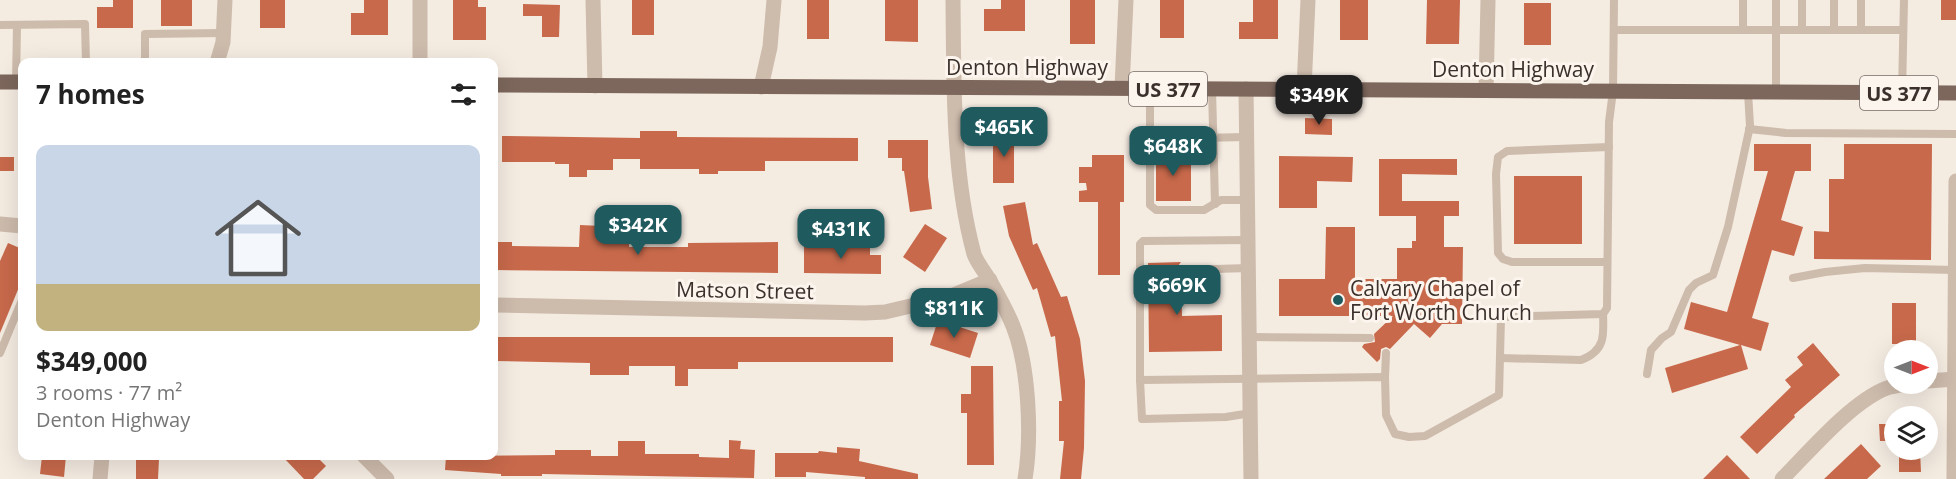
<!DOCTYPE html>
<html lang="en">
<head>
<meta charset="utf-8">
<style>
  body { margin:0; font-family:"Open Sans",sans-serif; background:#f2f2f2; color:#222; height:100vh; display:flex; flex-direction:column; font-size:22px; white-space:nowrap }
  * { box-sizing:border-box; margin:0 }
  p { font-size:20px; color:#767676 }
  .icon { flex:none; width:33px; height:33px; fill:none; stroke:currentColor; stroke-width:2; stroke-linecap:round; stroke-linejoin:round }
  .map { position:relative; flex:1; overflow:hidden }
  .panel { position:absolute; left:18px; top:58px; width:480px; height:402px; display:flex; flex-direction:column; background:#fff; border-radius:12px; box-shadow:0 6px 24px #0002 }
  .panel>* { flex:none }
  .needle { width:39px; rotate:90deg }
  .buttons { position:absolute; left:1884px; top:340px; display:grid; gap:12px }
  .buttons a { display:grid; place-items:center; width:54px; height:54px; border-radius:50%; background:#fff; box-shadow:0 6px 24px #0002; font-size:30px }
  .price { position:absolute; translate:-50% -51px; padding:0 14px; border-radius:12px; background:#1f5a5e; color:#fff; font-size:20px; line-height:39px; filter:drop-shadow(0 2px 3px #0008) }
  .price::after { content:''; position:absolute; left:50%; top:36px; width:18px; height:14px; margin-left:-9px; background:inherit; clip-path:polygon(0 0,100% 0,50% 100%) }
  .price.on { background:#222; color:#fff }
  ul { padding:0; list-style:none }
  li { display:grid; align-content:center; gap:12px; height:318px; padding:0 18px }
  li+li { border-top:2px solid #e0e0e0 }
  li span { display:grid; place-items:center; height:186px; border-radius:12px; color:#555 }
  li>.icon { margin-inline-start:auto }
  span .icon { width:108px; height:108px; fill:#fffc; stroke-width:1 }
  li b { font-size:26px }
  h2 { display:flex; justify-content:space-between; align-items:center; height:72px; padding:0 18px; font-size:26px }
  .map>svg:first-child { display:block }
  .building { fill:#c8694b }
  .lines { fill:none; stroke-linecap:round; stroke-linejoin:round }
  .lane { stroke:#cdbbac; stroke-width:8 }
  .street { stroke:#cdbbac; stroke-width:15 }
  .primary { stroke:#7d675c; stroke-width:15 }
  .poi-dot { fill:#1f5a5e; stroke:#fbf5ee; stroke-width:2 }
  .labels { text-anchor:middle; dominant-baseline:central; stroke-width:6; stroke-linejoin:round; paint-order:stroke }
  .shield { fill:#fbf5ee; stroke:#756b66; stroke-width:1.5 }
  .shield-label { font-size:20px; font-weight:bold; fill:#3b302b }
  .street-label { font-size:21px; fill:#3b302b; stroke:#fbf5ee }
  .poi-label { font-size:21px; fill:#3b302b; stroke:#fbf5ee; text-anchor:start }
</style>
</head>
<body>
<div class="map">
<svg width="1956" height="479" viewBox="0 0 1956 479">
  <rect width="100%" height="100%" fill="#f4ebe1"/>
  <g class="building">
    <path d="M113,0H133V28H97V7H113Z"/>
    <rect x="161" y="0" width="31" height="26"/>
    <rect x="260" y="0" width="25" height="28"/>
    <path d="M364,0H388V35H351V13H364Z"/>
    <path d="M453,0H478V7H486V40H453Z"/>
    <rect x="632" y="0" width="22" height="35"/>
    <rect x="807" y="0" width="22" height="39"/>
    <path d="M885,0H918V42L885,41Z"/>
    <path d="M1001,0H1025V31H984V9H1001Z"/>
    <rect x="1070" y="0" width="25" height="44"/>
    <rect x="1160" y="0" width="24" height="38"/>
    <path d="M1253,0H1278V39H1239V22H1253Z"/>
    <rect x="1340" y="0" width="28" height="40"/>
    <path d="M1427,0H1460L1459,44H1426Z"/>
    <rect x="1941" y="0" width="15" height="20"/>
    <rect x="1524" y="3" width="27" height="42"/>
    <path d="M523,4L560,5L559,37H542V16H523Z"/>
    <path d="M1305,118L1332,119V135L1305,134Z"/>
    <path d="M640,131H677V137L858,138V161H765V171H718V174H699V169H640V159H613V170H587V177H569V164H555V162H502V136L640,138Z"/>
    <rect x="993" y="133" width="21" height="50"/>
    <path d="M888,140H928V177L932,209L910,212L904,171H902V158H888Z"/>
    <path d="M1754,144H1811V171H1795L1781,220L1803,227L1794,256L1772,250L1752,318L1769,323L1761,351L1741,345L1748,369L1672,393L1665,368L1740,345L1684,329L1691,302L1727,312L1768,171H1754Z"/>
    <path d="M1844,144H1932L1931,260L1814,259V231L1829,232V179H1844Z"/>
    <rect x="1156" y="153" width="35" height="48"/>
    <path d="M1092,155H1124V202H1120V275H1098V202H1079V191L1087,190L1086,183H1079V167H1092Z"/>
    <path d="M1279,156L1353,157L1352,182L1317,181V208H1279Z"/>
    <rect x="0" y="157" width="14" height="14"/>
    <path d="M1379,159H1457V175L1402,174V201H1459V216H1444V247H1463L1462,324H1442L1430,338L1414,324L1390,349L1386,347L1381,349L1380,359L1377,362L1362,347L1364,344L1375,342L1374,334L1393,316H1279V279H1325L1326,227H1355V279H1397V248H1412V241H1416V216H1379Z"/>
    <rect x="1514" y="176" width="68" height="68"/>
    <path d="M1025,202L1033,245L1037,243L1061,297L1067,296L1080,339L1085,381L1084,448L1081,479H1060L1064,441H1059V401H1062L1055,336L1051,337L1037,288L1033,290L1009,236L1003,206Z"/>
    <path d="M925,224L947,238L925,272L903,257Z"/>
    <path d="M580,225L601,226L600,235L629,236V247H688V243L778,242V273L494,270V242H512V246L579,247Z"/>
    <path d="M8,243L22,249V280L0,333V261Z"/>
    <path d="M804,245L870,246V255H881V274L804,273Z"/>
    <path d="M1181,262L1175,270L1176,274L1181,276L1182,316L1222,315V351L1149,352L1148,263Z"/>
    <rect x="1892" y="303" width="24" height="41"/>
    <path d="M938,320L978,333L970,358L930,345Z"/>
    <path d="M494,337H893V362H738V369H688V386H675V366H629V375H590V363L494,361Z"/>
    <path d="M1813,343L1840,375L1794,415L1795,417L1757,454L1740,437L1791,387L1785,380L1803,365L1797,357Z"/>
    <path d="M971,366H993L994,465H967V413H961V394H971Z"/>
    <path d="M1879,424H1894V441H1880Z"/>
    <path d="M729,440L741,441L740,449L755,450L754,478L542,474V476H501V474L445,470L446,456L555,455V450H591V456H618V441H645V454H699V457L729,458Z"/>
    <path d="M1861,444L1881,466L1867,479H1824Z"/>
    <path d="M837,447L860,449L859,461L918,474V479H865V477L806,472V477H775V453H818L819,451L837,453Z"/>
    <path d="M1899,450H1920L1921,472H1899Z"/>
    <path d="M1727,455L1750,479H1703Z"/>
    <path d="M42,456H66L64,477L40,474Z"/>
    <path d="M282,456H316L326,466L313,479H304Z"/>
    <path d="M136,459H159L158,479H136Z"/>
  </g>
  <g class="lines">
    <g class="lane">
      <path d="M1802,0V30"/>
      <path d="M0,25L85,24L86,63"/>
      <path d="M1614,30H1903"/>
      <path d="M1743,30V0"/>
      <path d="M1834,30V0"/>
      <path d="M1861,30V0"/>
      <path d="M145,63V34L223,33"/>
      <path d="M16,82L17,25"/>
      <path d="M1150,89V205L1156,210H1204L1221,200H1248"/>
      <path d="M1212,89L1215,204"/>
      <path d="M1776,92V0"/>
      <path d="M1902,93L1904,0"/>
      <path d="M1749,129L1786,133L1956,134"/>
      <path d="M1150,139L1247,137"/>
      <path d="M1607,262H1512L1503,259L1498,253L1496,174L1498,157L1507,151L1609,147"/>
      <path d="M1181,270L1249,268"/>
      <path d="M1793,278L1825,272L1865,268L1956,270"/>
      <path d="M1250,337L1370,338"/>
      <path d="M0,353L22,300"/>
      <path d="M1500,358L1581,360C1605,351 1604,336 1603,314"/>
      <path d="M1647,374L1651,350L1662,338L1671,332L1689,290L1696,283L1713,275L1728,227L1750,126L1748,92"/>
      <path d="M1385,377L1386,353"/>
      <path d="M1140,380V244L1143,241L1248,240"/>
      <path d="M1251,413L1226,417L1142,419L1140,380L1385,377L1386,415L1395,434L1409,437L1425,436L1499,395L1501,317L1603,314L1607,308L1609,122L1613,91L1614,0"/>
    </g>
    <g class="street">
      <path d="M420,0V63"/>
      <path d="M593,0L595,86"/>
      <path d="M953,0C954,84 952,173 974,254C977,263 985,272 990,281C998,295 1007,311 1013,326C1029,366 1032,436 1025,479"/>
      <path d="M217,63L223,42L225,0"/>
      <path d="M761,87L770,47L774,0"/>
      <path d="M1122,88L1126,0"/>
      <path d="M1246,89L1251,479"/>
      <path d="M1304,89L1308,0"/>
      <path d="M1486,90L1488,0"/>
      <path d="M0,224L22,226"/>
      <path d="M494,305L865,313L885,312L949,297L990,280"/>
      <path d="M1928,381L1955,379"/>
      <path d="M364,456L387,479"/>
      <path d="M100,479L102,456"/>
      <path d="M1782,479C1809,452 1852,401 1887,388C1893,386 1899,385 1905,384"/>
      <path d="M1954,479L1956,181"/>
    </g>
    <g class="primary">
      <path d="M0,82H22"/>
      <path d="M494,85L1956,93"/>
    </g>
  </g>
  <circle class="poi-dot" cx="1338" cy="300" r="6"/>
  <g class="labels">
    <g class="shield">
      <rect x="1129" y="72" width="78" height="34" rx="4.5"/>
      <rect x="1860" y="76" width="78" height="34" rx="4.5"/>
    </g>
    <g class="shield-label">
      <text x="1168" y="89">US 377</text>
      <text x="1899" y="93">US 377</text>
    </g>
    <g class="street-label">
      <text x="1027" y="67">Denton Highway</text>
      <text x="1513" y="69">Denton Highway</text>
      <text transform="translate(745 290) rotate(1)">Matson Street</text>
    </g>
    <g class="poi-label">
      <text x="1350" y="288">Calvary Chapel of<tspan x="1350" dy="24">Fort Worth Church</tspan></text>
    </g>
  </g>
</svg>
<div class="buttons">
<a><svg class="needle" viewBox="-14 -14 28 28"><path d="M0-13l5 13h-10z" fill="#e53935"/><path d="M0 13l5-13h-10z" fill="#767676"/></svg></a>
<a><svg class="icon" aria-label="layers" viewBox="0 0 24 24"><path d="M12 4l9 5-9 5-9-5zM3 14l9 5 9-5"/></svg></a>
</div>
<b class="price on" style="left:1319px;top:126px">$349K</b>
<b class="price" style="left:1004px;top:158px">$465K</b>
<b class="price" style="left:1173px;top:177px">$648K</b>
<b class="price" style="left:638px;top:256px">$342K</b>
<b class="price" style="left:841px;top:260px">$431K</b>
<b class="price" style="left:1177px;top:316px">$669K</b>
<b class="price" style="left:954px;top:339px">$811K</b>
<section class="panel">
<h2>7 homes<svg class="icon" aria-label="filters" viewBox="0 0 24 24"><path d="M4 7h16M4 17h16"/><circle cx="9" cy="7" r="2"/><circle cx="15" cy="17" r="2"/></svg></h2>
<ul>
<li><span style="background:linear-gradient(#c9d6e8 75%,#c2b280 0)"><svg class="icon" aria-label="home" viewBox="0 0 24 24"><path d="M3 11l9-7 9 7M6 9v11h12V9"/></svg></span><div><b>$349,000</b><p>3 rooms · 77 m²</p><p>Denton Highway</p></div></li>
</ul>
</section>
</div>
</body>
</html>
